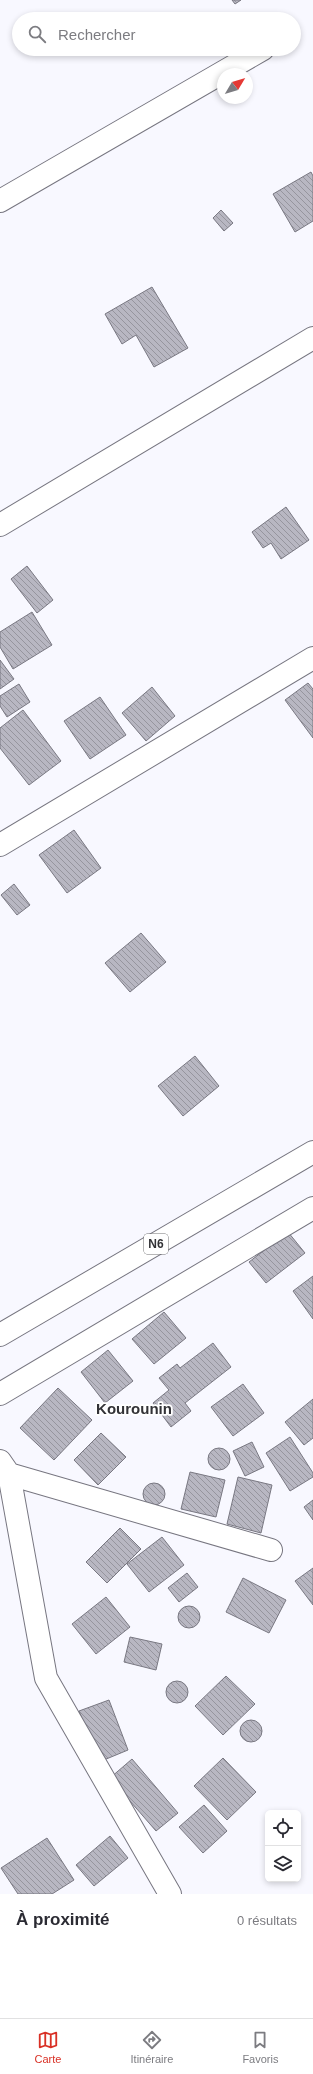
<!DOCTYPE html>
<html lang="fr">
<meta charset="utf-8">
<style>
:root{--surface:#fff;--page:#f7f7f7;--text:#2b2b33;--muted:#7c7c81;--line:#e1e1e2;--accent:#d93025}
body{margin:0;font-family:Helvetica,sans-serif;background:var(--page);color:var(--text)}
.controls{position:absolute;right:12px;bottom:12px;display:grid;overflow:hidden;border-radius:6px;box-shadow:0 2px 6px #0003}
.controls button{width:36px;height:36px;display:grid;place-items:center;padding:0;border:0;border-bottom:1px solid var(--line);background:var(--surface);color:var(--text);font:20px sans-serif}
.compass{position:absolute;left:217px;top:68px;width:36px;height:36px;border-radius:50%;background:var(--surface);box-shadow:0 2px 6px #0003;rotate:52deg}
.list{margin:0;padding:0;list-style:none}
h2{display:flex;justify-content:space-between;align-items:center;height:52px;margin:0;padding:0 16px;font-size:17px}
h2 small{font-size:13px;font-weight:400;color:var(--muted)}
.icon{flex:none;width:22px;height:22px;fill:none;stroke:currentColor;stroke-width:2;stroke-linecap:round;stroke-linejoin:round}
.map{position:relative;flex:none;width:313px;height:1894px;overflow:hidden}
.search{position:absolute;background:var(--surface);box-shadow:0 2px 6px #0003;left:12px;right:12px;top:12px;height:44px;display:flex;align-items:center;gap:10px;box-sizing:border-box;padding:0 14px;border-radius:22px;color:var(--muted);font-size:15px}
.sheet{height:124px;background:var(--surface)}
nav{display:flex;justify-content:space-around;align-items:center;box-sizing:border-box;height:56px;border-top:1px solid var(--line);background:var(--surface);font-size:11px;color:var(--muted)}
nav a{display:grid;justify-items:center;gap:2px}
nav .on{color:var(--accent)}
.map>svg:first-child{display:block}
.building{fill:url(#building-back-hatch);stroke:#797882}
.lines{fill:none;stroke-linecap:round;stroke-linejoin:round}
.minor-casing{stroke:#777680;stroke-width:24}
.trunk-casing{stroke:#777680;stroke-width:24}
.minor{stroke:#fff;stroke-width:22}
.trunk{stroke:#fff;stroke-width:22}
.labels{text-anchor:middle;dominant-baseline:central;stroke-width:3.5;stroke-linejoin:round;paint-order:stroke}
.shield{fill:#fff;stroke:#707072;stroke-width:1}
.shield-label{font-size:12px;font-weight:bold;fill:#323236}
.quarter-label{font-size:15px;font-weight:bold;fill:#323236;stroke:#fff}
</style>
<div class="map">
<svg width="313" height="1894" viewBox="0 0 313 1894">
<defs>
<pattern id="building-back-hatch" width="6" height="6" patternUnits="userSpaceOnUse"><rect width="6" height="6" fill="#b8b7c2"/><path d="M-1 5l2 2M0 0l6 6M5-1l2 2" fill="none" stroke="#96959e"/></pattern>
</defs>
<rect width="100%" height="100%" fill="#f8f8ff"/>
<path class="building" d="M232 0H241L235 4Z
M311 172 313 176V221L295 232 273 194Z
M221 210 233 223 224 231 213 218Z
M152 287 188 348 154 367 136 335 122 344 105 314Z
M286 507 309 540 281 559 271 543 263 548 252 532Z
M27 566 53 600 37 613 11 579Z
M32 612 52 645 13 669 0 647V632Z
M0 660 14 679 0 689Z
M308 683 313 689V738L285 700Z
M19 684 30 702 7 717 0 706V696Z
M152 687 175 716 146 741 122 713Z
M100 697 126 735 90 759 64 721Z
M23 710 61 761 29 785 0 748V728Z
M74 830 101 868 67 893 39 855Z
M14 884 30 905 17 915 1 895Z
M141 933 166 962 130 992 105 963Z
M195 1056 219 1086 183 1116 158 1086Z
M288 1232 305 1253 266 1283 249 1262Z
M313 1276V1319L293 1291Z
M164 1312 186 1338 154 1364 132 1339Z
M213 1343 231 1367 185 1403 191 1411 171 1427 153 1403 169 1390 159 1378 177 1364 180 1368Z
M108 1350 133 1381 105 1403 81 1372Z
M243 1384 264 1413 233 1436 211 1407Z
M58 1388 92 1420 54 1460 20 1428Z
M313 1399V1438L304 1445 285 1422Z
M101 1433 126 1457 98 1485 74 1460Z
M290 1437 313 1473V1477L290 1491 266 1453Z
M252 1442 264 1467 245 1476 233 1451Z
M208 1459a11 11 0 1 1 22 0a11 11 0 1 1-22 0Z
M190 1472 225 1480 216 1517 181 1509Z
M238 1477 272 1485 261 1533 227 1524Z
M143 1494a11 11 0 1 1 22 0a11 11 0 1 1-22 0Z
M313 1500V1520L304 1507Z
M120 1528 141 1549 107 1583 86 1562Z
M162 1537 184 1565 149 1592 127 1564Z
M313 1568V1605L295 1581Z
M187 1573 198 1587 179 1602 168 1588Z
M243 1578 286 1600 269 1633 226 1612Z
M106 1597 130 1627 96 1654 72 1624Z
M178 1617a11 11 0 1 1 22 0a11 11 0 1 1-22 0Z
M130 1637 162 1644 156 1670 124 1662Z
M226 1676 255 1704 223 1735 195 1706Z
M166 1692a11 11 0 1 1 22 0a11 11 0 1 1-22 0Z
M109 1700 128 1750 99 1762 79 1711Z
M240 1731a11 11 0 1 1 22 0a11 11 0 1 1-22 0Z
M223 1758 256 1792 227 1820 194 1786Z
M132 1759 178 1813 156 1831 110 1778Z
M204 1805 227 1831 203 1853 179 1827Z
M110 1836 128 1858 94 1886 76 1865Z
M47 1838 74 1880 52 1894H18L1 1868Z"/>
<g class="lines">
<defs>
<path id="minor" d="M0 201 263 49
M0 525 313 338
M0 845 313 658
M0 1394 313 1208
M0 1461 9 1474 46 1678 170 1894
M9 1474 271 1550"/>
<path id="trunk" d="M0 1335 313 1152"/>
</defs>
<use href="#minor" class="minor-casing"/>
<use href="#trunk" class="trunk-casing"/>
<use href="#minor" class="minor"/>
<use href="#trunk" class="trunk"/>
</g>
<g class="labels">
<rect class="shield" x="144" y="1234" width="24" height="20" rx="3"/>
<g class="shield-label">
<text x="156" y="1244">N6</text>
</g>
<g class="quarter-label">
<text x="134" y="1408">Kourounin</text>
</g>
</g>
</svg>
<div class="controls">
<button><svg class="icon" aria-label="locate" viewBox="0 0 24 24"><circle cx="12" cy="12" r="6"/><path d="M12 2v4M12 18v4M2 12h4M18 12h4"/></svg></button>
<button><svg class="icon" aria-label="layers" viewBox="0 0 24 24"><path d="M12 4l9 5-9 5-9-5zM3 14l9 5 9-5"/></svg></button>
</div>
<svg class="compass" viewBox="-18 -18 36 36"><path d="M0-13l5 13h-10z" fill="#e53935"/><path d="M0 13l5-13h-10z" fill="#7c7c81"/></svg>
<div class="search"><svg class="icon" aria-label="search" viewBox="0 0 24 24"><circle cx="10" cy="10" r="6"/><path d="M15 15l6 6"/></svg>Rechercher</div>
</div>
<section class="sheet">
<h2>À proximité<small>0 résultats</small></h2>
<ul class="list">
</ul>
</section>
<nav>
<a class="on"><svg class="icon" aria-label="map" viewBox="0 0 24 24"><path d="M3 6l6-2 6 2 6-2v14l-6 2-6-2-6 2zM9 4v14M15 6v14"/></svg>Carte</a>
<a><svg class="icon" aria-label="directions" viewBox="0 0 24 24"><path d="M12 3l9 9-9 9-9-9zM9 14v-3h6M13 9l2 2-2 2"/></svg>Itinéraire</a>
<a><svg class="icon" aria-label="saved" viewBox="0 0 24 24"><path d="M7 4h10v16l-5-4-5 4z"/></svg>Favoris</a>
</nav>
